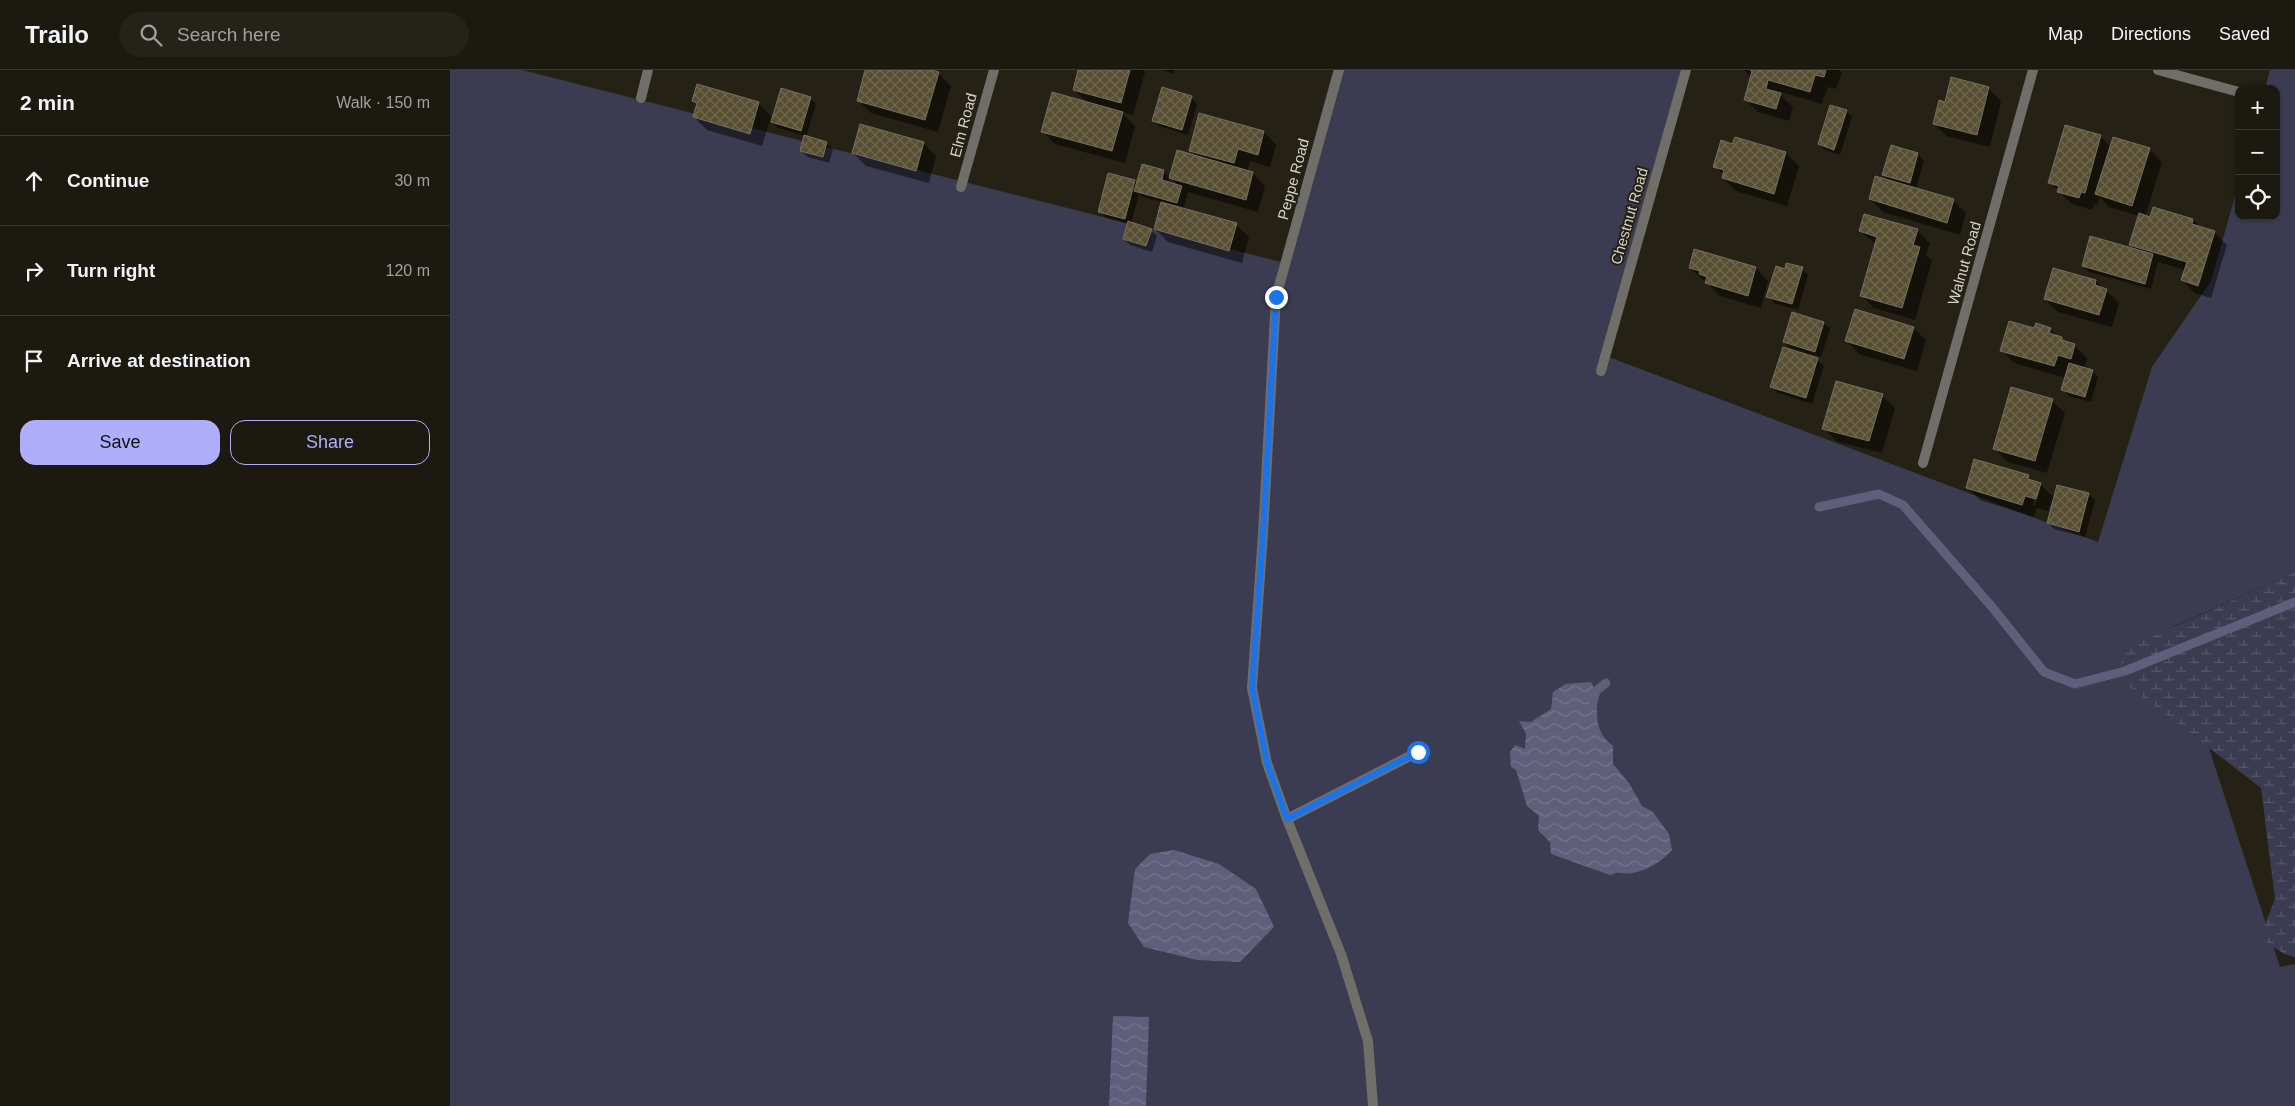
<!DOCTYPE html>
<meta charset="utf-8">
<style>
:root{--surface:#1c1910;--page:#252219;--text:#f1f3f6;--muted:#a0a09f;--line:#3a3830;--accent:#afaefa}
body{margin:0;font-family:Helvetica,sans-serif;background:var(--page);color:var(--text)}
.controls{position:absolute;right:15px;top:15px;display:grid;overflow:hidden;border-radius:10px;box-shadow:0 1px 4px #0004}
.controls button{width:45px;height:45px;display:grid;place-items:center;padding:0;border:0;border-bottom:1px solid var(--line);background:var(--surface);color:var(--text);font:25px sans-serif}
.stop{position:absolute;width:15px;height:15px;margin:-11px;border:4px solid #1a73e8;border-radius:50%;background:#fff}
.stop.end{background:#1a73e8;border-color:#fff;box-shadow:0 1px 5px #0008}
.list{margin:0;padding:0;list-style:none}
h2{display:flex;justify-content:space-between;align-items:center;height:65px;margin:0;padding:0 20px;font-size:21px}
h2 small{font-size:16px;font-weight:400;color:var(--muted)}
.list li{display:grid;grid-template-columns:32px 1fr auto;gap:15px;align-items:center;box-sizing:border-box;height:90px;padding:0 20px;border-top:1px solid var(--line)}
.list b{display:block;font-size:19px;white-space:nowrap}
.list em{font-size:16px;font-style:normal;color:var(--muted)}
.actions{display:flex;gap:10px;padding:15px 20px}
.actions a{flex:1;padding:11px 0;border:1px solid var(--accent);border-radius:15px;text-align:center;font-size:18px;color:var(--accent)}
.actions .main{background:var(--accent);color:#111}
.icon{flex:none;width:28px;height:28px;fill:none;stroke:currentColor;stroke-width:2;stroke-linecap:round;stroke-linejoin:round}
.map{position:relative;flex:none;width:1845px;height:1036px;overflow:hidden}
header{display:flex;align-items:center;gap:30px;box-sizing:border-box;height:70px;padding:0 25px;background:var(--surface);border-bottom:1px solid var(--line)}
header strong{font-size:24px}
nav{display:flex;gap:28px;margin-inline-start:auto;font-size:18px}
.search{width:350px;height:45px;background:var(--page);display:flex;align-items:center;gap:12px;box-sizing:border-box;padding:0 18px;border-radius:28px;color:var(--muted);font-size:19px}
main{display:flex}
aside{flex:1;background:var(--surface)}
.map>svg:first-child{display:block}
.green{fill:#3b3c52}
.wetland{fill:url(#wetland-marsh)}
.water{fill:url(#water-waves)}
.shadow{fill:#0007;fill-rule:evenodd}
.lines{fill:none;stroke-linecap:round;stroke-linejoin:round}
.stream{stroke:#5f5f7c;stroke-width:9}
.building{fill:url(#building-cross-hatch);stroke:#746f61}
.service{stroke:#706e68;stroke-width:10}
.minor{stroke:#706e68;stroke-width:10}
.route{stroke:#1a73e8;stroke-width:6}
.labels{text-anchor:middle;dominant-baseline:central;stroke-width:4;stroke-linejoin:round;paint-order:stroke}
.street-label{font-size:15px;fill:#d4d2ca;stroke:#262115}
</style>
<header>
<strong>Trailo</strong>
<div class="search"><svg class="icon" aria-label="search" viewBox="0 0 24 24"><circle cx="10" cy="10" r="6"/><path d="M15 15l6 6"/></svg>Search here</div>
<nav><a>Map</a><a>Directions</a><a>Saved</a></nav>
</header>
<main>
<aside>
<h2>2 min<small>Walk · 150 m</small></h2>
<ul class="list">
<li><svg class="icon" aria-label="ahead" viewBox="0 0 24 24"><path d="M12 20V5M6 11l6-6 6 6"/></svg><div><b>Continue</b></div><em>30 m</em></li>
<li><svg class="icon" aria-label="right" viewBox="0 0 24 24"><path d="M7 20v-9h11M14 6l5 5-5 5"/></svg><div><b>Turn right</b></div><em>120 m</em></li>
<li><svg class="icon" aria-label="arrive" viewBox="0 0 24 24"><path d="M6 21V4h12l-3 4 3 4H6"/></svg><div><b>Arrive at destination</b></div></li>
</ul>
<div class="actions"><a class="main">Save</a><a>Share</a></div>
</aside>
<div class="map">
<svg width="1845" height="1036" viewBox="0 0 1845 1036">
<defs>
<pattern id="wetland-marsh" width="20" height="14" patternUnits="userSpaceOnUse" patternTransform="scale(1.25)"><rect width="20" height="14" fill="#3b3c52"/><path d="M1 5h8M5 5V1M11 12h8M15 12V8" fill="none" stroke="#56576a"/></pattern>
<pattern id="water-waves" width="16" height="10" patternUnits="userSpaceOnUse" patternTransform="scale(1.25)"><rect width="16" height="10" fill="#5f5f7c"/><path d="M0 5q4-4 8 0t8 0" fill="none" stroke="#75758d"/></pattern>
<pattern id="building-cross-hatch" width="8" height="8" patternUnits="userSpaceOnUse" patternTransform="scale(1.25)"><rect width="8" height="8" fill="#584f32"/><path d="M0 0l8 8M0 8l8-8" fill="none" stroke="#6f674e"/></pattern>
</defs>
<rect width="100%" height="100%" fill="#262115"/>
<path class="green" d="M0 0H72L831 192 883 0H1237L1156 286 1648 472 1702 297 1761 211 1789 112V146H1826V19H1815L1820 0H1845V502L1720 558 1830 897 1845 894V1036H0Z"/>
<path class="wetland" d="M1845 502V887L1834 884 1810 867 1825 829 1811 718 1680 617 1668 582Z"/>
<path class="water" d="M1141 612C1155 636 1136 654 1163 676V694L1179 713 1192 736 1203 742 1219 764 1222 780C1212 791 1199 800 1183 803 1174 805 1169 800 1160 805L1101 784 1100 772 1088 760 1089 746 1077 736 1066 700 1061 697 1060 682 1065 675 1075 679 1076 664 1069 651 1081 652 1101 639 1103 622 1116 614Z
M724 780 769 794 806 819 824 857 790 892 747 890 694 877 678 853 685 799 700 784Z
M663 946 699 947 696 1036H659Z"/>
<path class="shadow" d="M416 0H477L488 3 501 16 488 62 421 43 408 30Z
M630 0H693L695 2 683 45 671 42 685 56 675 93 605 74 592 61 638 33 624 20Z
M712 0H725L724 4Z
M1294 0H1389L1392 3 1386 19 1378 17 1372 34 1331 22 1330 25 1343 37 1339 51 1308 42 1295 29 1302 7Z
M1538 18 1551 31 1540 77 1497 66 1484 54 1496 33Z
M741 27 747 34 738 65 709 56 703 50Z
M360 28 366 34 356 67 376 73 383 79 379 93 358 87 351 81 355 66 328 58 322 52Z
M243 31 308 33 321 46 312 76 257 60 244 47 248 35Z
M1396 41 1402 47 1390 85 1375 80 1369 74Z
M814 62 826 75 820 97 800 91 797 102 803 103 815 116 808 142 738 122 733 140 786 155 799 167 792 193 718 172 705 159 712 132 692 127 689 124 681 153 701 160 707 166 702 182 680 175 674 169 679 154 656 148 649 141 685 111 688 114 714 101 720 108 747 87 740 81ZM720 107 728 116 718 113Z
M1651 67 1661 77 1699 79 1712 92 1695 147 1701 148 1704 139 1743 150 1751 158 1764 162 1777 175 1761 228 1745 223 1732 210 1736 200 1708 192 1701 219 1639 202 1633 196 1686 180 1681 175 1689 146 1659 137 1650 127 1647 135 1644 134 1642 140 1622 134 1600 113Z
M1286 68 1336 83 1349 96 1337 136 1286 121 1273 108 1274 105 1265 96 1283 76Z
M473 73 486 86 479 113 416 96 403 83Z
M1441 77 1468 84 1474 91 1466 119 1503 130 1516 143 1510 165 1433 142 1420 129 1441 112 1433 105Z
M1467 160 1480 173 1476 185 1482 191 1465 250 1424 238 1411 225 1426 174 1410 161Z
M1240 198H1306L1318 211 1311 238 1270 226 1257 212 1253 210Z
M1352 199 1358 205 1348 240 1324 233 1318 226 1335 200Z
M1646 211 1669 233 1662 257 1608 242 1595 229Z
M1374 253 1380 259 1371 287 1340 278 1334 272Z
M1463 258 1476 270 1467 301 1409 284 1397 271Z
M1600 259 1617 273 1624 275 1637 288 1634 299 1642 301 1648 307 1641 332 1619 326 1613 320 1616 308 1564 293 1551 280 1585 260Z
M1367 290 1374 296 1362 334 1328 323 1322 317Z
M1432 326 1445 338 1432 383 1386 371 1374 358Z
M1602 331 1615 343 1597 403 1558 392 1545 379Z
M1578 406 1584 412 1590 414 1604 428 1607 416 1639 424 1645 430 1635 467 1604 459 1598 453 1604 430H1602L1598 441 1587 438 1584 447 1530 430 1517 417ZM1588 417 1590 419 1585 435 1583 434Z"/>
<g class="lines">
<path class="stream" d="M1369 437 1429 424 1453 435 1542 537 1594 602 1625 614 1675 601 1845 532
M1143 632 1146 621 1156 613"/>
</g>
<path class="building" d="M415 0H481L489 2 475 50 407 31Z
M628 0H680L671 33 623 20Z
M1300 0H1376L1374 7 1365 5 1360 22 1318 10 1316 19 1331 23 1326 39 1294 30 1302 1Z
M1501 7 1539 17 1527 65 1483 54 1489 30 1495 32Z
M247 14 309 32 300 64 243 47 247 33 242 31Z
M712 17 742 26 732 60 702 51Z
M331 18 361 27 351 61 321 52Z
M602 22 673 42 662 81 591 62Z
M1380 35 1397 40 1384 80 1368 74Z
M749 43 814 61 808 85 788 79 784 93 739 81Z
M410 54 474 72 466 101 402 83Z
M1615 55 1651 65 1635 123 1631 122 1629 128 1607 122 1609 116 1598 113Z
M354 65 377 72 373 87 350 81Z
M1285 67 1336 82 1324 124 1272 108 1274 100 1263 97 1271 70 1282 74Z
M1663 67 1700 78 1682 136 1645 124Z
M1441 75 1468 83 1460 113 1432 105Z
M727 80 803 102 796 130 719 108Z
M692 94 714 100 712 110 732 116 727 133 684 121Z
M658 103 685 110 675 149 648 142Z
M1425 106 1504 129 1497 153 1419 129Z
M711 132 787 153 779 181 704 159Z
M1703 137 1743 149 1742 154 1765 161 1748 216 1731 210 1737 192 1679 175 1689 143 1700 147Z
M1414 144 1468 159 1463 175 1470 177 1452 238 1410 226 1427 167 1409 161Z
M678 151 702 159 696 176 673 169Z
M1640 166 1703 184 1695 214 1632 196Z
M1244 179 1306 197 1298 226 1255 213 1257 207 1249 204 1250 201 1239 198Z
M1336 193 1353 197 1342 234 1316 227 1326 196 1335 199Z
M1603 198 1646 210 1645 215 1657 219 1649 245 1594 229Z
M1405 239 1464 257 1454 289 1395 271Z
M1342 242 1374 252 1365 282 1333 272Z
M1559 251 1584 258 1586 253 1601 258 1599 263 1612 267V270L1625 274 1621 289 1608 285 1604 296 1550 281Z
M1333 277 1368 288 1356 328 1320 317Z
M1619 293 1643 300 1635 327 1611 320Z
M1386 311 1433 324 1419 371 1372 359Z
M1561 317 1603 329 1585 391 1543 379Z
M1524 389 1579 405 1578 409 1591 413 1586 429 1575 426 1572 435 1516 418Z
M1607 415 1639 423 1629 462 1597 453Z"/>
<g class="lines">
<path class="service" d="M826 227 813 464 802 618 817 693 837 749 891 884 918 971 923 1036
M837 749 968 682"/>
<path class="minor" d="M1708 0 1789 22
M191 28 198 0
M511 117 544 0
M826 227 889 0
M1151 301 1236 0
M1473 393 1583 0"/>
</g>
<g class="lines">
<path class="route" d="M826 227 813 464 802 618 817 693 837 749 968 682"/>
</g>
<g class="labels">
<g class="street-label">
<text transform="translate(513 55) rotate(-75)">Elm Road</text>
<text transform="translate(843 109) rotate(-75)">Peppe Road</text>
<text transform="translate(1179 146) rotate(-74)">Chestnut Road</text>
<text transform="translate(1514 193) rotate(-74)">Walnut Road</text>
</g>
</g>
</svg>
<div class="controls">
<button>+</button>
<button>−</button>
<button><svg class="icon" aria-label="locate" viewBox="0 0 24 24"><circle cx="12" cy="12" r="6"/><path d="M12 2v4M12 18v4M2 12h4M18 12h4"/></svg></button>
</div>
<div class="stop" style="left:968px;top:682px"></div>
<div class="stop end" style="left:826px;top:227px"></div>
</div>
</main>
